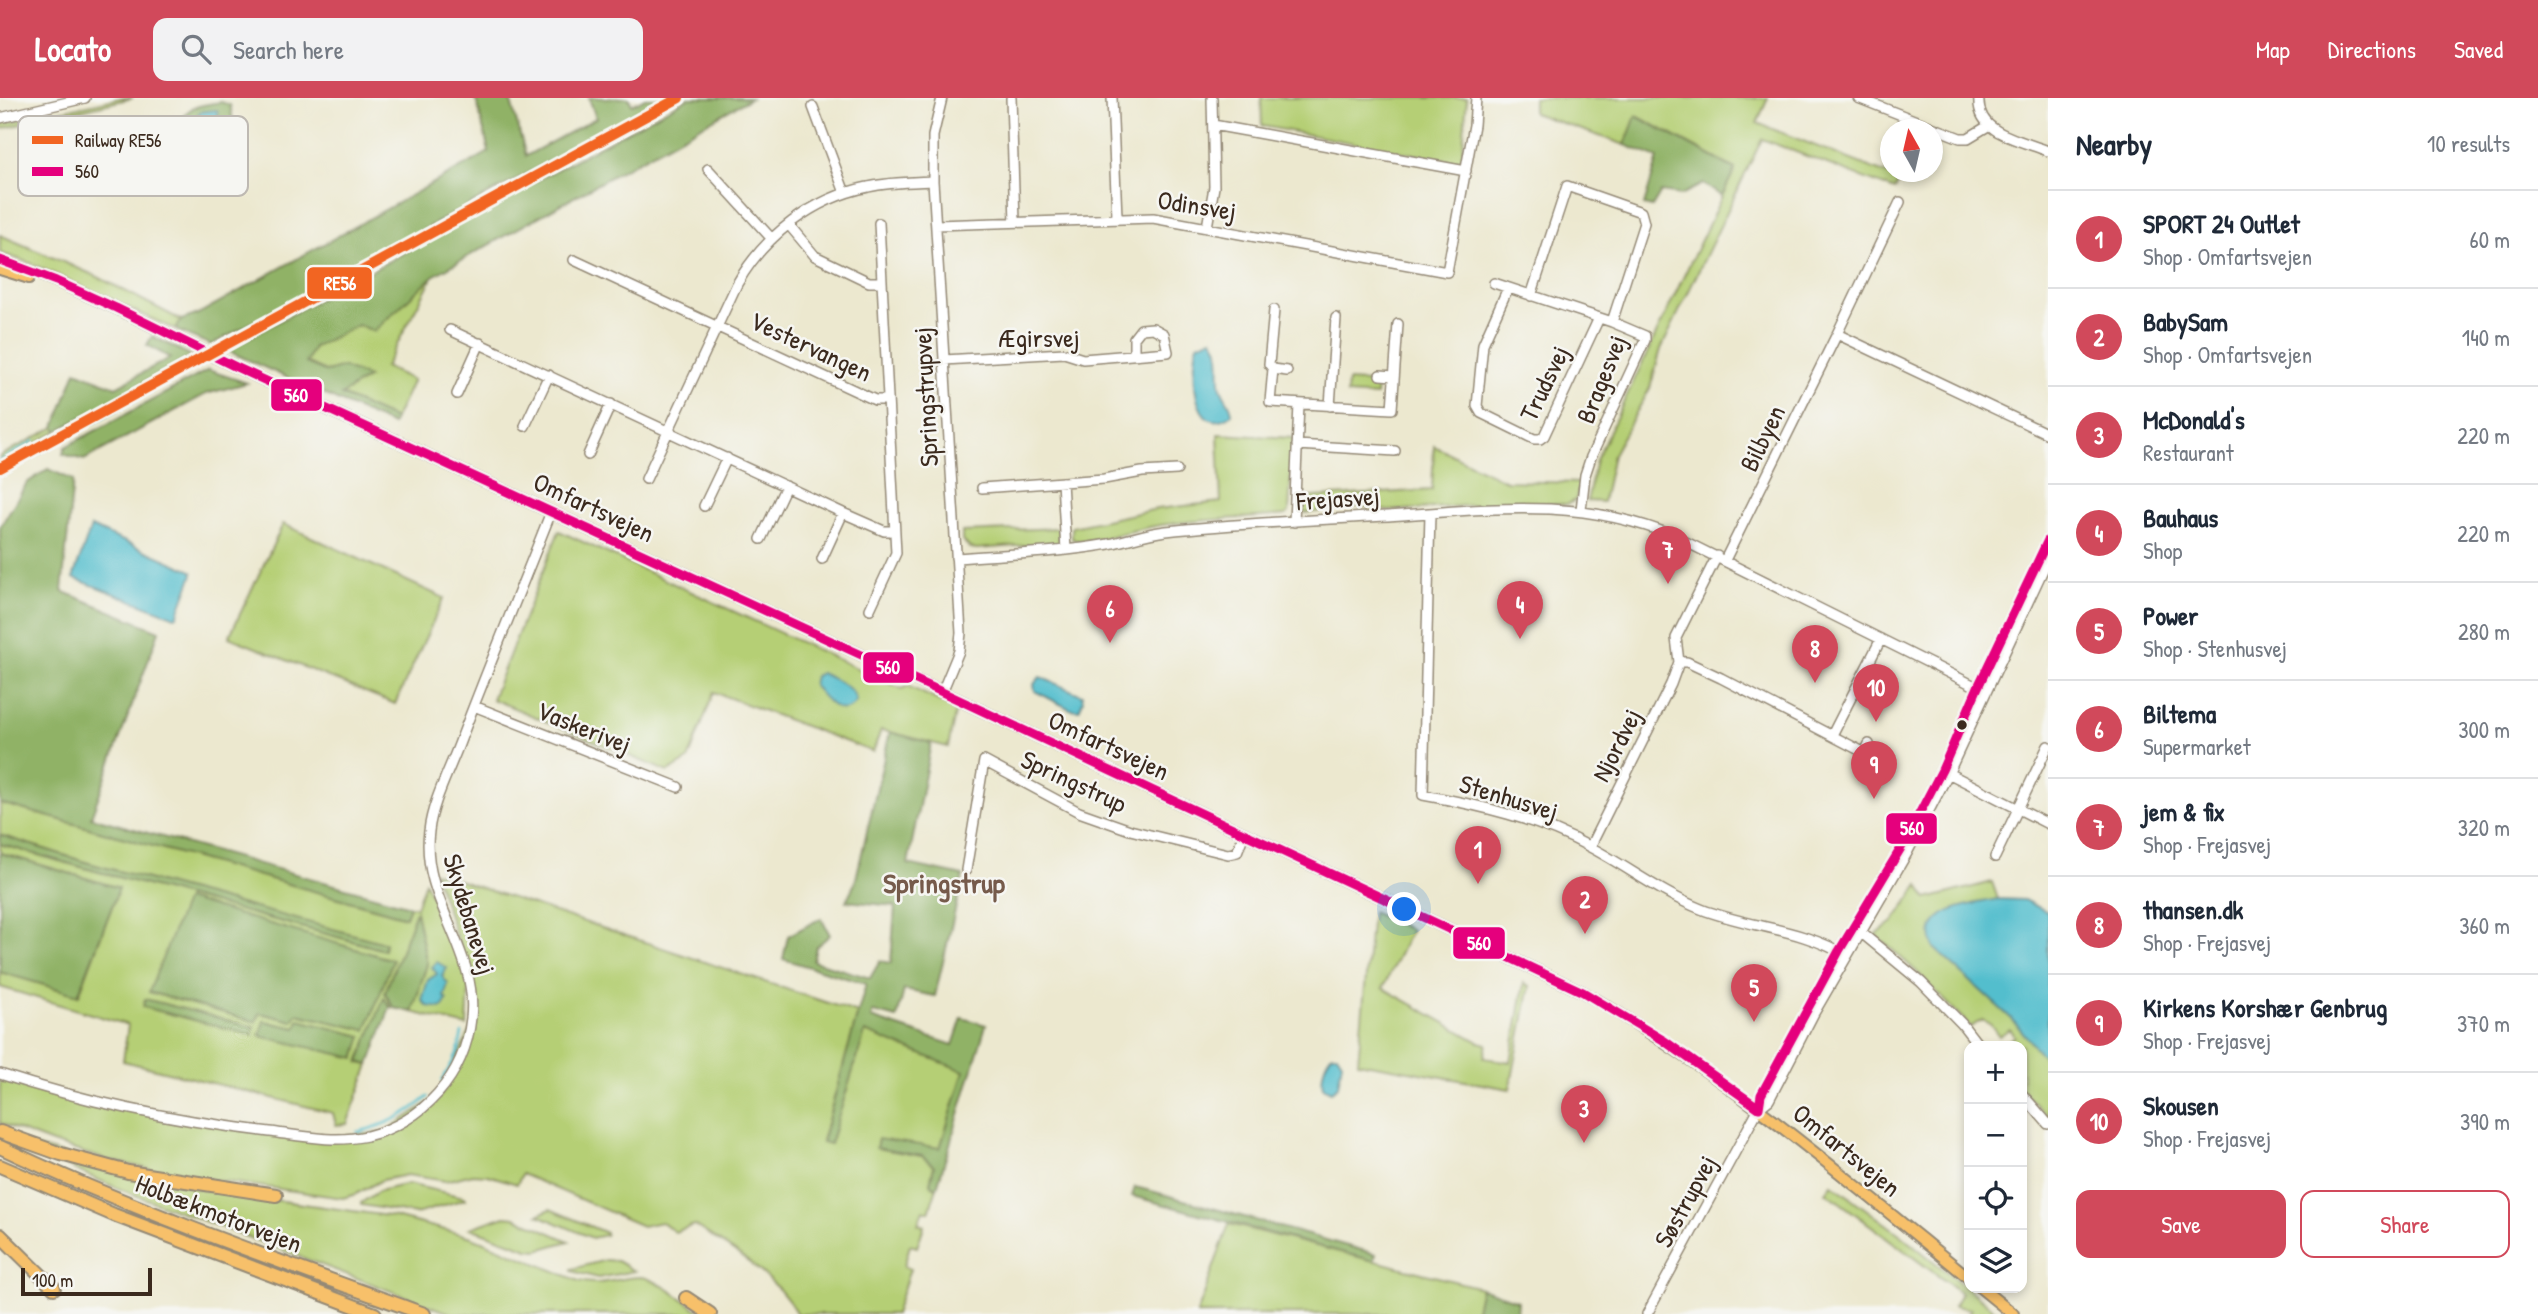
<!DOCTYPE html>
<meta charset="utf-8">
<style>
:root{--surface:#fff;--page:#f2f2f3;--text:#1f2937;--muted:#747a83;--line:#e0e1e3;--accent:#d1495b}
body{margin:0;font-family:"Patrick Hand",sans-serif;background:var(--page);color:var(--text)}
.controls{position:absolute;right:21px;bottom:21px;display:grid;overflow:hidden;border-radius:14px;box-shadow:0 4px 10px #0003}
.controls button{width:63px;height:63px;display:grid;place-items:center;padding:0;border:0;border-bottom:2px solid var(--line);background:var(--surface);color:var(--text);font:35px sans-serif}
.compass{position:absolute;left:1880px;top:21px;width:63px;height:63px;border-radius:50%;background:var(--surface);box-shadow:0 4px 10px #0003;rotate:352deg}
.scale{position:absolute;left:21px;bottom:18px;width:131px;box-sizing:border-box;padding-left:7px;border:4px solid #3b2a1e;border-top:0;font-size:19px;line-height:24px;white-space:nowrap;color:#3b2a1e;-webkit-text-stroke:5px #f6f6f2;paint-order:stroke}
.you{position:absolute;left:1405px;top:812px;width:24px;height:24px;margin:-18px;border:5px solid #fff;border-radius:50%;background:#1a73e8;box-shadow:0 0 0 10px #1a73e833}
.badge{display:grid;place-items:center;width:46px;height:46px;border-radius:50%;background:var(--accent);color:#fff;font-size:23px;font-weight:700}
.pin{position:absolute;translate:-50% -58px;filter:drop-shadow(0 2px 4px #0008)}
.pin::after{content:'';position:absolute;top:37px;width:24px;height:21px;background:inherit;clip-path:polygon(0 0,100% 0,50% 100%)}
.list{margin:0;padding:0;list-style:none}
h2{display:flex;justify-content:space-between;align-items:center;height:91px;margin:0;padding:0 28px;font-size:30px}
h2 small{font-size:23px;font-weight:400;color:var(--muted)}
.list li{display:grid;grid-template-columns:46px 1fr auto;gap:21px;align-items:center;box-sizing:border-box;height:98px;padding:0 28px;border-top:2px solid var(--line)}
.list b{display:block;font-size:26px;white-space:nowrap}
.list p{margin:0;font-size:23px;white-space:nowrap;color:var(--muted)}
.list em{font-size:23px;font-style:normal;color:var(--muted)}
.actions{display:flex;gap:14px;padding:21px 28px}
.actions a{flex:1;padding:16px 0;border:2px solid var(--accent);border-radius:14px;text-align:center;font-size:24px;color:var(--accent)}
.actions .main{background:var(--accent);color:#fff}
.icon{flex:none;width:38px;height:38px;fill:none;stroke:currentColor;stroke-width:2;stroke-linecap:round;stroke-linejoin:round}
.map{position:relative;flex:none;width:2048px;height:1216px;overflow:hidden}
header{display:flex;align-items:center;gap:42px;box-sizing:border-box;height:98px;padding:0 35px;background:var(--accent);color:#fff}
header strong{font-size:33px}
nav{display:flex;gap:38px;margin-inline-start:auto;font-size:24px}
.search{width:490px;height:63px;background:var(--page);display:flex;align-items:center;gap:18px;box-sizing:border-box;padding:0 24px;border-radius:14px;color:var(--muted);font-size:26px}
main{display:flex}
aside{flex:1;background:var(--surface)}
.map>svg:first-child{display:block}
.green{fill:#b5cf74;stroke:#787c49;stroke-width:2}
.forest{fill:#90b266;stroke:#666e42;stroke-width:2}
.water{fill:#53becd;stroke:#477476;stroke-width:2}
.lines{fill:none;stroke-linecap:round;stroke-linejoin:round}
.stream{stroke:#53becd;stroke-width:2.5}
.minor-casing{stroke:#948976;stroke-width:12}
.major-casing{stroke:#948976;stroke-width:14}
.highway-casing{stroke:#948976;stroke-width:16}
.minor{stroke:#fff;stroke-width:9}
.major{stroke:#f7c06b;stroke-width:10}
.highway{stroke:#f7c06b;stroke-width:12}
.bus-1-casing{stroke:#f6f6f2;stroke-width:14}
.bus-1{stroke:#e5007d;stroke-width:9}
.rail-1-casing{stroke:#f6f6f2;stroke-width:16}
.rail-1{stroke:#f26522;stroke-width:10}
.bus-dot{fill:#3b2a1e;stroke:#f6f6f2;stroke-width:2.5}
.labels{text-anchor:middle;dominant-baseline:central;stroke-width:5;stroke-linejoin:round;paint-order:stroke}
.street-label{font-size:26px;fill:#3b2a1e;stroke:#f6f6f2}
.neighbourhood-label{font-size:28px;font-weight:bold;fill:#765b4b;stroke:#f6f6f2}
.key{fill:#f6f6f2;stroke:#beb9b2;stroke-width:2}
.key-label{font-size:19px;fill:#3b2a1e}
.line-badge{stroke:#f6f6f2;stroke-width:2.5}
.badge-label{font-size:19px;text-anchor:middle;font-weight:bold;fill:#fff}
</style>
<header>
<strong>Locato</strong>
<div class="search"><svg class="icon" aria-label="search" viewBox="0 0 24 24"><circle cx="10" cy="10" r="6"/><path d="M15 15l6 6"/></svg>Search here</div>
<nav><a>Map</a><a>Directions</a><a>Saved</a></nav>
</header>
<main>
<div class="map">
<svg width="2048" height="1216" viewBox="0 0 2048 1216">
<rect width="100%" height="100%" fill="#f6f6f2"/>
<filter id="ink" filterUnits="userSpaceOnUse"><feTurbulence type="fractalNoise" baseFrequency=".0143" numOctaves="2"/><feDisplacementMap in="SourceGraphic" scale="14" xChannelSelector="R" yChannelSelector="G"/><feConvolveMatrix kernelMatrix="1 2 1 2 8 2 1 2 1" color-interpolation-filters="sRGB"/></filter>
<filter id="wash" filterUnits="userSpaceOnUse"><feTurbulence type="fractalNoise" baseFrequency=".00686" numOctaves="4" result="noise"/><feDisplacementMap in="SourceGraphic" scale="28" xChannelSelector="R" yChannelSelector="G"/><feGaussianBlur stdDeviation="1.57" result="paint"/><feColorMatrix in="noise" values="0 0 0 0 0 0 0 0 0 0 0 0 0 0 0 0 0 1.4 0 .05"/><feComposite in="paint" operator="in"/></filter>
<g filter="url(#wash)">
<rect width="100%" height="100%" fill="#ece8cf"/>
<path class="green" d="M120 0H133L0 31V26Z
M1261 0H1467L1462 60 1456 64 1262 28Z
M1533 0H1768L1757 25 1900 81 1895 92 1762 41 1661 251 1650 290 1613 356 1603 404 1587 403 1596 362 1735 71 1637 18 1625 47 1533 15Z
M0 137 96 178 181 222 176 232 30 165 0 155Z
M433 178 385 269 413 282 395 321 341 297 368 280 343 269 327 274 306 264 314 249 358 227 374 232Z
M1348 283 1377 285 1376 298 1347 296Z
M55 329 57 333 0 365V358Z
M1218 336 1293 340 1289 414 1286 417C1236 421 1184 421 1136 432 1121 435 1086 447 1072 441V429L1157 411 1221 404Z
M1434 348 1506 383 1580 385 1576 402 1568 406 1506 405 1388 413 1361 408 1306 415 1299 411V400L1432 392Z
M283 426 444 500 395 606 229 539Z
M1059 430V443L1056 445 977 451 970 450 962 442V434Z
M559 433 902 591 908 588 956 611 948 649 881 632 873 654 714 594 688 662 668 674 492 601Z
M0 705 406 819 410 808 416 809 425 784 456 851 469 889 467 928 412 914 427 866 416 814 385 895 394 910 390 909 384 901 359 965 369 967 347 1026 336 1027 333 1015 123 963 128 927 0 889V874L79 897 119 790 0 755V746C127 783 256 816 384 851L385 846 92 766 0 737Z
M434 774 858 915 822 1043 830 1045 865 934 965 973 940 1050 878 1042 877 1050 922 1058 934 1068 930 1086 937 1089 929 1114 923 1112 918 1126 924 1128 917 1149 910 1147 904 1168 910 1171 895 1216H797C775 1177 731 1151 694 1127L675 1134 661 1124 642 1128 522 1076 517 1086 488 1077 473 1076 445 1083 407 1077 382 1082 356 1096 343 1100 172 1076 108 1062 55 1046 0 1025V980L43 993 300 1041 383 1035 441 997 474 924 475 905 473 887Z
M1992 784 1998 801 1970 807 1934 850 2013 922 2048 965V1019L2022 992V948H2002L2015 938 2010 931 1999 938 1991 927 1982 922 1971 929 1918 875 1876 837 1893 824 1919 787 1927 801Z
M1372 814 1411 832 1383 890 1479 944 1487 946 1484 960 1511 964 1524 885 1530 888 1510 991 1358 964Z
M5 1041 204 1092 395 1119 472 1139 579 1183C606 1189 617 1179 641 1179 656 1180 690 1206 703 1216H452L117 1090Z
M408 1086 464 1099 465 1101 416 1116 361 1107V1105L379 1093Z
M1832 1086 1901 1137 1999 1216H1968L1971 1211 1954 1208 1961 1195 1826 1094Z
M550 1111 606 1135V1137L592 1140 538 1117Z
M505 1118 515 1119 569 1143 538 1152 528 1151 470 1130Z
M1229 1126 1481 1190 1475 1216H1197Z
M606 1162 617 1163 634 1173 598 1180 572 1173V1171Z"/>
<path class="forest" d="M473 0H499L511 4 526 58 596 20 589 0H629L632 7 645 0H667L211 247 176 232 181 222 196 217 489 54 477 5Z
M688 0H751L433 178 374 233 358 227 314 249 306 265 327 274 343 269 368 279 341 297 395 321 392 327 226 252Z
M221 4 230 7 233 22C219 37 208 45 187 44L179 29C186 6 199 8 221 4Z
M1636 18 1735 71 1722 98 1703 86 1681 97 1661 94 1652 109 1644 107 1658 60 1625 47Z
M152 238 192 258 57 333 55 329 76 273 116 289 170 260 147 247Z
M208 272 247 285 206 296 84 362 63 356 65 349Z
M48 371 73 382 62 493 159 533 91 719 410 808 406 819 0 705V429L27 385Z
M890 634 931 645 908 766 963 778 935 898 904 892 897 920 873 914 871 920 953 947 962 920 986 927 937 1089 930 1086 934 1068 922 1058 876 1050 878 1041 940 1050 964 973 865 934 830 1046 822 1044 866 886 783 861 788 838 821 820 830 837 816 849 813 863 870 880 880 863 891 865 895 808 846 803 855 785Z
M0 737 92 766 385 845 384 852C256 816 127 783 0 746Z
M0 755 119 790 78 897 0 874Z
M186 801 393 862 366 932 297 916 293 923 260 915 256 924 149 894Z
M416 813 427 866 412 914 394 910 385 895Z
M384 900 390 909 369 967 359 964Z
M145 901 254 929 252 937 143 909Z
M299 922 362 938 355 960 260 938 264 923 296 930Z
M1135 1089 1155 1094 1376 1156 1374 1163 1132 1098Z
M1481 1190 1518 1203 1517 1216H1475Z"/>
<path class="water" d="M217 12C220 25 213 31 203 39L196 34 193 25 200 14Z
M1212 240C1224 254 1217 273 1221 290 1224 300 1232 306 1232 316 1191 345 1191 267 1198 246Z
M91 429 192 473 193 476 177 518 175 519 73 480Z
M821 575C834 582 855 588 856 604 840 624 825 600 813 587L815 578Z
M1040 579 1082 597 1083 603 1079 612 1070 611 1035 593 1034 586Z
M1998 801 2024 802 2048 814V965L2013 922 1934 850C1919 811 1970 807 1998 801Z
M437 864 447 870 442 878 448 886 444 899 447 902 442 910 427 908 422 902 428 882 437 876 432 869Z
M1332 956H1337L1342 964 1338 988 1331 993 1323 989C1321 978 1324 965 1332 956Z"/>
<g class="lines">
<path class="stream" d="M0 363 34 343
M0 376 153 292
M442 983 458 954 462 935
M357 1034C385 1028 407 1017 428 999"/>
</g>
</g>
<g filter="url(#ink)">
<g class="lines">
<defs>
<path id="minor" d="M1011 0 1015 124
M1112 0 1117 119
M1858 0 1960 40H1968L1988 28
M1979 0C1976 36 2021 42 2048 53
M813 9 845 95
M0 20 85 0
M1213 27 1466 73
M708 71 772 141
M789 127 815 158 869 184H881
M936 127 1153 120 1447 174 1474 27 1476 0
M1207 129 1214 89 1212 0
M574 162 875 302H888
M1494 185 1612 224 1645 238V242L1591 359 1585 377 1581 412
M1508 190 1483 246 1477 308 1481 315 1534 341H1540L1544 338 1599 220
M1531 198 1567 88 1641 114 1644 125 1612 224
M1274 212 1269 266 1273 271 1270 304 1392 311 1398 226
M450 232 843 415 884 433H894
M1837 236 1900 104
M944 262 1064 255 1083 261 1168 254 1164 236 1153 230 1141 231 1134 240V256
M1273 271 1287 273
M1380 277 1394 278
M457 296 480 245
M1330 308 1336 220
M525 328 549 277
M1297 347 1395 353
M588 357 611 306
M646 381 737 186C764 138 813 100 868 89 889 84 911 84 933 83
M1062 384 1066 452
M982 390 1104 381 1142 374 1177 372
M704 408 727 360
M1430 415 1423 697C1480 707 1538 721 1590 749 1628 769 1661 795 1701 811 1750 830 1801 830 1847 858
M1294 424 1299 306
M761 441 786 388
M1717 458 1676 540 1679 564H1687L1721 580 1865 655
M956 460C1007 456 1059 455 1109 446 1128 442 1147 435 1166 433 1240 425 1314 422 1388 418 1490 411 1579 398 1676 439L1985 593
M822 461 843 415
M1725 462 1837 236 2048 336
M870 511 896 455 879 125
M942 594 959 553 961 535 933 83V38L942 0
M474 608 678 689
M1832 637 1881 541
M1861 663 1869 646
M1944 673 2048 726
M1590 749 1671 586 1679 564
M1995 759 2048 648
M966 772 984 663 1079 714 1130 732 1228 756 1237 754 1244 736
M1858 832 1921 884 1962 926 1979 948
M0 976C88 1005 178 1023 270 1034 301 1038 335 1045 367 1038 423 1024 465 978 471 920 479 853 420 801 429 733 432 704 451 669 461 641 490 565 521 490 551 414
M2022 996 2048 1026
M1759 1010 1761 997 1839 853 1904 745 1942 672 1978 589 2048 442
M1647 1216 1759 1010 1769 1002 1814 915 1907 755 1948 676 2048 461"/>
<path id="major" d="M0 162 56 183 116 210 236 269 942 594 1583 894C1723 974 1845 1079 1969 1180
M0 171 29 180
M1981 1190 2013 1216"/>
<path id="highway" d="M0 1034 61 1056 128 1074 276 1097
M0 1049C138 1114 281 1164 424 1216
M0 1068 114 1117 375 1216
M0 1137 54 1190
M686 1200 710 1216"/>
</defs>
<use href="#minor" class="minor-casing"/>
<use href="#major" class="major-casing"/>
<use href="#highway" class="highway-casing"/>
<use href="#minor" class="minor"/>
<use href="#major" class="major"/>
<use href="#highway" class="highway"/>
<defs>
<path id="bus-1" d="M0 162 56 183 116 210 236 269 942 594 1583 894 1663 942 1759 1010
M1759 1010 1761 997 1839 853 1904 745 1942 672 1978 589 2048 442"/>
</defs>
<use href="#bus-1" class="bus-1-casing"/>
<use href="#bus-1" class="bus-1"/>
<defs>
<path id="rail-1" d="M0 370 679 0"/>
</defs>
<use href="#rail-1" class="rail-1-casing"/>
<use href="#rail-1" class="rail-1"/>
</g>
</g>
<circle class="bus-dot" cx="1962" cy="627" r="6"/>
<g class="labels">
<g class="street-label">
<text transform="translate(1197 107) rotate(9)">Odinsvej</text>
<text x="1039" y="239">Ægirsvej</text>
<text transform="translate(811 248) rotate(25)">Vestervangen</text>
<text transform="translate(1601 281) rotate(-68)">Bragesvej</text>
<text transform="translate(1544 285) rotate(-64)">Trudsvej</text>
<text transform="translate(925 299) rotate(-93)">Springstrupvej</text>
<text transform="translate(1762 340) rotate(-64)">Bilbyen</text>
<text transform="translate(1338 400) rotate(-4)">Frejasvej</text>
<text transform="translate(594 409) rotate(25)">Omfartsvejen</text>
<text transform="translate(584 629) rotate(22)">Vaskerivej</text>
<text transform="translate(1109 647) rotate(25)">Omfartsvejen</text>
<text transform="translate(1616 647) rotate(-63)">Njordvej</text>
<text transform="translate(1074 683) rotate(25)">Springstrup</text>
<text transform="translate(1509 699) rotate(17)">Stenhusvej</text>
<text transform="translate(470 816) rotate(73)">Skydebanevej</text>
<text transform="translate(1847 1052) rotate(39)">Omfartsvejen</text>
<text transform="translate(1685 1103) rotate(-61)">Søstrupvej</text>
<text transform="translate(219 1115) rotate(21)">Holbækmotorvejen</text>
</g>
<g class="neighbourhood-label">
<text x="944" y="785">Springstrup</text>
</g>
</g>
<rect x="18" y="18" width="230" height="80" rx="10" class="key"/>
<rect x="32" y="38" width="31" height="8" fill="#f26522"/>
<rect x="32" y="69" width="31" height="9" fill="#e5007d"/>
<g class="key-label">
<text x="75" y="49">Railway RE56</text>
<text x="75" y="80">560</text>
</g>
<g class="line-badge">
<rect x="306" y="168" width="67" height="34" rx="7" fill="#f26522"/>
<rect x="270" y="280" width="53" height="34" rx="7" fill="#e5007d"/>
<rect x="862" y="553" width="53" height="33" rx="7" fill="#e5007d"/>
<rect x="1885" y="714" width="53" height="33" rx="7" fill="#e5007d"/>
<rect x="1452" y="828" width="54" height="34" rx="7" fill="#e5007d"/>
</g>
<g class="badge-label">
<text x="340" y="192">RE56</text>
<text x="296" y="304">560</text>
<text x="888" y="576">560</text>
<text x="1912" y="737">560</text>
<text x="1479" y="852">560</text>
</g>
</svg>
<div class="controls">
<button>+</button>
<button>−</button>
<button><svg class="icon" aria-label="locate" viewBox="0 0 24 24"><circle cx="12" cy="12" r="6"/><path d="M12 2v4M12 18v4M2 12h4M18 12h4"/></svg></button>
<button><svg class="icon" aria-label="layers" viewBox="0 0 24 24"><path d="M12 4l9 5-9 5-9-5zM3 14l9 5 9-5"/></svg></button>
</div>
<svg class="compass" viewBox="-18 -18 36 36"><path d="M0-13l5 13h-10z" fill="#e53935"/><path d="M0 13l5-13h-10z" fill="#747a83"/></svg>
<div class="scale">100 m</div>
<div class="you"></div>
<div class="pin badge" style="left:1478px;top:786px">1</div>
<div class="pin badge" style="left:1585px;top:836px">2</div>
<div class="pin badge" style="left:1584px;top:1045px">3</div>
<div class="pin badge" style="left:1520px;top:541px">4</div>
<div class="pin badge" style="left:1754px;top:924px">5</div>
<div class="pin badge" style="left:1110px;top:545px">6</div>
<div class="pin badge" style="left:1668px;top:486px">7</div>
<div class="pin badge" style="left:1815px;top:585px">8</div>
<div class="pin badge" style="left:1874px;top:701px">9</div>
<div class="pin badge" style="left:1876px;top:624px">10</div>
</div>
<aside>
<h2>Nearby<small>10 results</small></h2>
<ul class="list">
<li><span class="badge">1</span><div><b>SPORT 24 Outlet</b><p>Shop · Omfartsvejen</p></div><em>60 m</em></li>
<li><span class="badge">2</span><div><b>BabySam</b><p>Shop · Omfartsvejen</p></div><em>140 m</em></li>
<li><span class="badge">3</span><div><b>McDonald's</b><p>Restaurant</p></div><em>220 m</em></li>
<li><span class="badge">4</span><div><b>Bauhaus</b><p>Shop</p></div><em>220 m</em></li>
<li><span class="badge">5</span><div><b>Power</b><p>Shop · Stenhusvej</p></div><em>280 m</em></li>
<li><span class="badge">6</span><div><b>Biltema</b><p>Supermarket</p></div><em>300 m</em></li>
<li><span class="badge">7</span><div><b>jem &amp; fix</b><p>Shop · Frejasvej</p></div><em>320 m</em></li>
<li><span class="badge">8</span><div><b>thansen.dk</b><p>Shop · Frejasvej</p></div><em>360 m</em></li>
<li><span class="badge">9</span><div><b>Kirkens Korshær Genbrug</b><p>Shop · Frejasvej</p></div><em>370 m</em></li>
<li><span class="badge">10</span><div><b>Skousen</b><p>Shop · Frejasvej</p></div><em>390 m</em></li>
</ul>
<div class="actions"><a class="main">Save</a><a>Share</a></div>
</aside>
</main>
